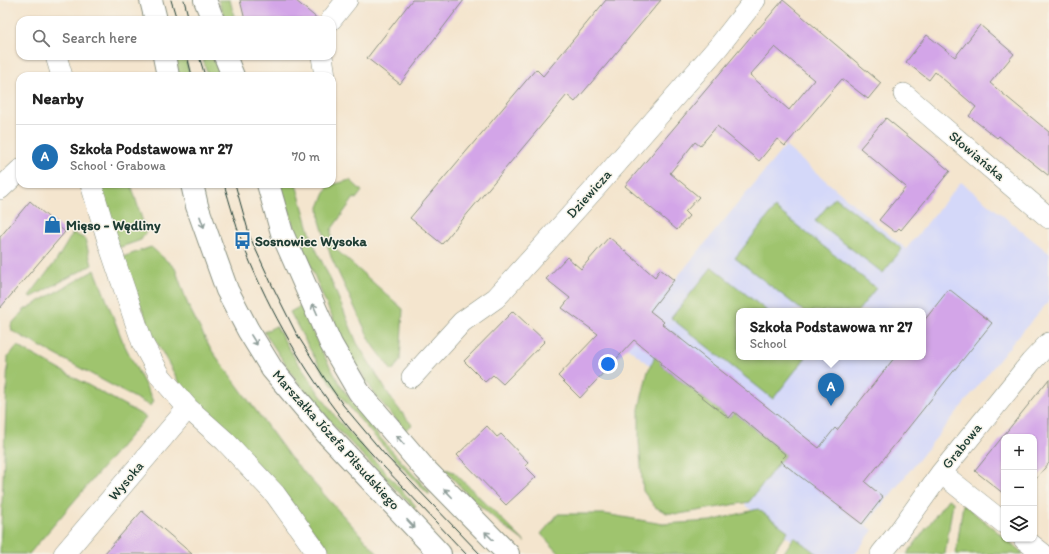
<!DOCTYPE html>
<meta charset="utf-8">
<style>
:root{--surface:#fff;--page:#f2f2f2;--text:#222;--muted:#767676;--line:#e0e0e0;--accent:#1f6fb2}
body{margin:0;font-family:Itim,sans-serif;background:var(--page);color:var(--text)}
.controls{position:absolute;right:12px;bottom:12px;display:grid;overflow:hidden;border-radius:8px;box-shadow:0 1px 3px #0004}
.controls button{width:36px;height:36px;display:grid;place-items:center;padding:0;border:0;border-bottom:1px solid var(--line);background:var(--surface);color:var(--text);font:20px sans-serif}
.you{position:absolute;left:608px;top:364px;width:14px;height:14px;margin:-10px;border:3px solid #fff;border-radius:50%;background:#1a73e8;box-shadow:0 0 0 6px #1a73e833}
.badge{display:grid;place-items:center;width:26px;height:26px;border-radius:50%;background:var(--accent);color:#fff;font-size:13px;font-weight:700}
.pin{position:absolute;translate:-50% -33px;filter:drop-shadow(0 1px 2px #0008)}
.pin::after{content:'';position:absolute;top:21px;width:14px;height:12px;background:inherit;clip-path:polygon(0 0,100% 0,50% 100%)}
.popup{position:absolute;left:736px;top:308px;width:190px;height:52px;box-sizing:border-box;display:grid;place-content:center;border-radius:8px;background:var(--surface);filter:drop-shadow(0 1px 3px #0005);font-size:13px;white-space:nowrap;color:var(--muted)}
.popup b{font-size:15px;color:var(--text)}
.popup::after{content:'';position:absolute;left:50%;top:100%;margin-left:-8px;border:8px solid transparent;border-top-color:var(--surface)}
.list{margin:0;padding:0;list-style:none}
h2{display:flex;justify-content:space-between;align-items:center;height:52px;margin:0;padding:0 16px;font-size:17px}
h2 small{font-size:13px;font-weight:400;color:var(--muted)}
.list li{display:grid;grid-template-columns:26px 1fr auto;gap:12px;align-items:center;box-sizing:border-box;height:64px;padding:0 16px;border-top:1px solid var(--line)}
.list b{display:block;font-size:15px;white-space:nowrap}
.list p{margin:0;font-size:13px;white-space:nowrap;color:var(--muted)}
.list em{font-size:13px;font-style:normal;color:var(--muted)}
.icon{flex:none;width:22px;height:22px;fill:none;stroke:currentColor;stroke-width:2;stroke-linecap:round;stroke-linejoin:round}
.map{position:relative;flex:none;width:1049px;height:554px;overflow:hidden}
.search{position:absolute;background:var(--surface);box-shadow:0 1px 3px #0004;left:16px;top:16px;width:320px;height:44px;display:flex;align-items:center;gap:10px;box-sizing:border-box;padding:0 14px;border-radius:12px;color:var(--muted);font-size:15px}
.panel{position:absolute;background:var(--surface);box-shadow:0 1px 3px #0004;left:16px;top:72px;width:320px;height:116px;border-radius:12px}
.map>svg:first-child{display:block}
.built{fill:#d4d8f9;fill-rule:evenodd}
.green{fill:#9fc46e;stroke:#5f8051}
.building{fill:#d3a5e8;fill-rule:evenodd}
.lines{fill:none;stroke-linecap:round;stroke-linejoin:round}
.minor-casing{stroke:#8a9181;stroke-width:22}
.major-casing{stroke:#8a9181;stroke-width:24}
.minor{stroke:#fff;stroke-width:21}
.major{stroke:#fff;stroke-width:22}
.tram{stroke:#1f3d34;stroke-width:1}
.oneway{stroke:#8f9e9a}
.labels{text-anchor:middle;dominant-baseline:central;stroke-width:3;stroke-linejoin:round;paint-order:stroke}
.street-label{font-size:14px;fill:#1f3d34;stroke:#f7f3e8}
.poi-label{font-size:14px;font-weight:bold;fill:#1f3d34;stroke:#f7f3e8;text-anchor:start}
</style>
<div class="map">
<svg width="1049" height="554" viewBox="0 0 1049 554">
<rect width="100%" height="100%" fill="#f7f3e8"/>
<filter id="ink" filterUnits="userSpaceOnUse"><feTurbulence type="fractalNoise" baseFrequency=".025" numOctaves="2"/><feDisplacementMap in="SourceGraphic" scale="8" xChannelSelector="R" yChannelSelector="G"/><feConvolveMatrix kernelMatrix="1 2 1 2 8 2 1 2 1" color-interpolation-filters="sRGB"/></filter>
<filter id="wash" filterUnits="userSpaceOnUse"><feTurbulence type="fractalNoise" baseFrequency=".012" numOctaves="4" result="noise"/><feDisplacementMap in="SourceGraphic" scale="16" xChannelSelector="R" yChannelSelector="G"/><feGaussianBlur stdDeviation="0.9" result="paint"/><feColorMatrix in="noise" values="0 0 0 0 0 0 0 0 0 0 0 0 0 0 0 0 0 1.4 0 .05"/><feComposite in="paint" operator="in"/></filter>
<g filter="url(#wash)">
<rect width="100%" height="100%" fill="#f4e5ce"/>
<path class="built" d="M785 146 906 249 961 182 1049 253V301L1015 340 866 525 873 530 855 554H810L745 505 773 464 627 347 629 336ZM739 311H923V357H739Z"/>
<path class="green" d="M218 0H230L235 20H226Z
M175 56H185L190 76H179Z
M202 56H213L221 76H208Z
M350 180 362 191 356 199 354 198 331 230 332 246 403 309 400 361 392 371 371 342 331 257 320 221 319 207 328 186Z
M99 184H131L146 232 141 240 118 248Z
M280 184H296L313 243 333 285 357 343 394 403 412 425 405 430 375 395 345 345 324 299 295 228Z
M835 197 902 249 883 273 815 221Z
M775 208 876 288 858 311H803L735 258Z
M73 233 85 239 92 265 32 297 29 296 56 261Z
M151 247 175 268 188 305 210 348 290 457 378 554H332L280 488 184 391 156 341 120 258Z
M712 267 767 311H739V357H806L773 399 671 318Z
M95 270 123 342 153 401 150 406 12 331 11 325 24 310Z
M301 306C311 328 321 351 333 372 357 415 395 455 429 491L430 494 429 495C395 459 360 423 331 383 315 361 303 336 290 312Z
M276 326 296 360 337 419 416 506 414 508 336 428 296 380 264 332Z
M668 329 680 338 660 364 729 418 734 412 786 455 780 461 749 502 679 514 667 513 655 507 643 491 639 441V409L648 371Z
M17 346 146 417 29 554H0L8 357Z
M443 468 454 472 525 542 501 524 469 496Z
M948 499 953 502 945 554H907Z
M963 504 1004 537V539H1006L1024 554H956Z
M758 509 788 531 772 554H560L541 534 558 514H605L663 524 711 521Z
M794 537 817 554H783Z"/>
<g id="blocks">
<path class="building" d="M240 0H295L319 20H245Z
M412 0H464L400 84 367 58Z
M606 0H661L575 102 567 95 442 244 410 218 536 69 543 76Z
M783 0 881 83 868 99 842 79 785 146 777 139 759 161 717 126 700 146 695 142 670 173 699 197 685 212 689 216 677 230 625 186 758 28H759ZM775 47 814 80 789 110 750 75Z
M980 25 1014 54 990 83 1049 132V176L999 136 997 138 969 116 976 107 935 72 929 80 906 62 927 35 955 57Z
M886 118 950 171 901 230 899 228 895 232 879 220 906 187 860 148Z
M30 201 65 232 0 308V237Z
M609 237 655 277 660 269 674 280 650 311 664 322 662 324 819 448 835 428 837 430 895 357H923V322L949 289 992 323 865 482 883 497 862 524 780 461 786 455 734 412 729 418 660 364 661 362 634 340 580 398 558 376 598 334 562 308 570 298 546 279 567 257 581 269Z
M513 311 545 341 503 384 493 375 485 382 464 361Z
M1049 379V463L1034 481V437H1004V494L975 471Z
M487 426 497 437 501 434 529 463 525 466 536 477 506 505 457 455Z
M142 511 192 554H104Z"/>
</g>
</g>
<g filter="url(#ink)">
<use href="#blocks" fill-opacity="0" stroke="#8a9181" stroke-width="1"/>
<g class="lines">
<defs>
<path id="minor" d="M331 20 347 0
M56 56 62 76
M322 56 325 76
M904 94 1049 218
M91 184 109 244 143 344 161 377 188 408 225 441 275 494 318 554
M0 189 20 170
M412 377 462 322 496 298 599 184 719 46 755 0
M941 473 1004 523
M1024 539 1043 554
M64 554 188 408
M881 554 898 533 941 473 1031 362 1049 343"/>
<path id="major" d="M151 0 156 20
M205 0 213 20
M164 56 168 76
M225 56 233 76
M192 184 197 206 227 290 248 330 272 369 326 433 440 554
M268 184 282 233 331 344 359 392 425 469 508 554"/>
</defs>
<use href="#minor" class="minor-casing"/>
<use href="#major" class="major-casing"/>
<use href="#minor" class="minor"/>
<use href="#major" class="major"/>
<path class="tram" d="M171 0 177 20
M184 0 189 20
M187 56 192 76
M199 56 205 76
M224 184C230 203 235 223 242 242 265 302 297 359 336 411 356 438 380 463 404 488 425 510 445 532 466 554
M235 184 250 237 272 285 296 333 325 379 343 405 385 455 480 554"/>
</g>
<defs><path id="oneway-shaft" d="M-6 0H5M1.5-3L5.5 0L1.5 3" fill="none" stroke-width="1.6" stroke-linecap="round" stroke-linejoin="round"/></defs>
<g class="oneway">
<use href="#oneway-shaft" transform="translate(202 222) rotate(70)"/>
<use href="#oneway-shaft" transform="translate(315 309) rotate(-114)"/>
<use href="#oneway-shaft" transform="translate(254 340) rotate(58)"/>
<use href="#oneway-shaft" transform="translate(400 440) rotate(-131)"/>
<use href="#oneway-shaft" transform="translate(448 493) rotate(-134)"/>
<use href="#oneway-shaft" transform="translate(411 524) rotate(47)"/>
<use href="#oneway-shaft" transform="translate(489 536) rotate(-135)"/>
</g>
</g>
<defs>
<symbol id="shop-bare" viewBox="-9 -9 18 18"><path d="M-5-2.5h2.3a2.7 3.5 0 0 1 5.4 0H5L5.5 6h-11ZM-1.5-2.5h3a1.5 2.3 0 0 0-3 0Z" fill="#1f6fb2" stroke="#f7f3e8" stroke-width="2.5" paint-order="stroke"/></symbol>
<symbol id="bus-bare" viewBox="-9 -9 18 18"><path d="M-5-6H5V4H4V6H2V4H-2V6H-4V4H-5ZM-3.5-4V0h7V-4ZM-3.5 1.2v1.5H-2V1.2ZM2 1.2v1.5H3.5V1.2Z" fill="#1f6fb2" stroke="#f7f3e8" stroke-width="2.5" paint-order="stroke"/></symbol>
</defs>
<g fill-rule="evenodd">
<use href="#shop-bare" x="40" y="212" width="25" height="25"/>
<use href="#bus-bare" x="230" y="228" width="25" height="25"/>
</g>
<g class="labels">
<g class="street-label">
<text transform="translate(977 156) rotate(40)">Słowiańska</text>
<text transform="translate(589 194) rotate(-48)">Dziewicza</text>
<text transform="translate(336 440) rotate(48)">Marszałka Józefa Piłsudskiego</text>
<text transform="translate(962 446) rotate(-51)">Grabowa</text>
<text transform="translate(126 481) rotate(-50)">Wysoka</text>
</g>
<g class="poi-label">
<text x="66" y="225">Mięso - Wędliny</text>
<text x="255" y="241">Sosnowiec Wysoka</text>
</g>
</g>
</svg>
<div class="controls">
<button>+</button>
<button>−</button>
<button><svg class="icon" aria-label="layers" viewBox="0 0 24 24"><path d="M12 4l9 5-9 5-9-5zM3 14l9 5 9-5"/></svg></button>
</div>
<div class="you"></div>
<div class="pin badge" style="left:831px;top:406px">A</div>
<div class="popup"><b>Szkoła Podstawowa nr 27</b>School</div>
<div class="search"><svg class="icon" aria-label="search" viewBox="0 0 24 24"><circle cx="10" cy="10" r="6"/><path d="M15 15l6 6"/></svg>Search here</div>
<section class="panel">
<h2>Nearby<small></small></h2>
<ul class="list">
<li><span class="badge">A</span><div><b>Szkoła Podstawowa nr 27</b><p>School · Grabowa</p></div><em>70 m</em></li>
</ul>
</section>
</div>
